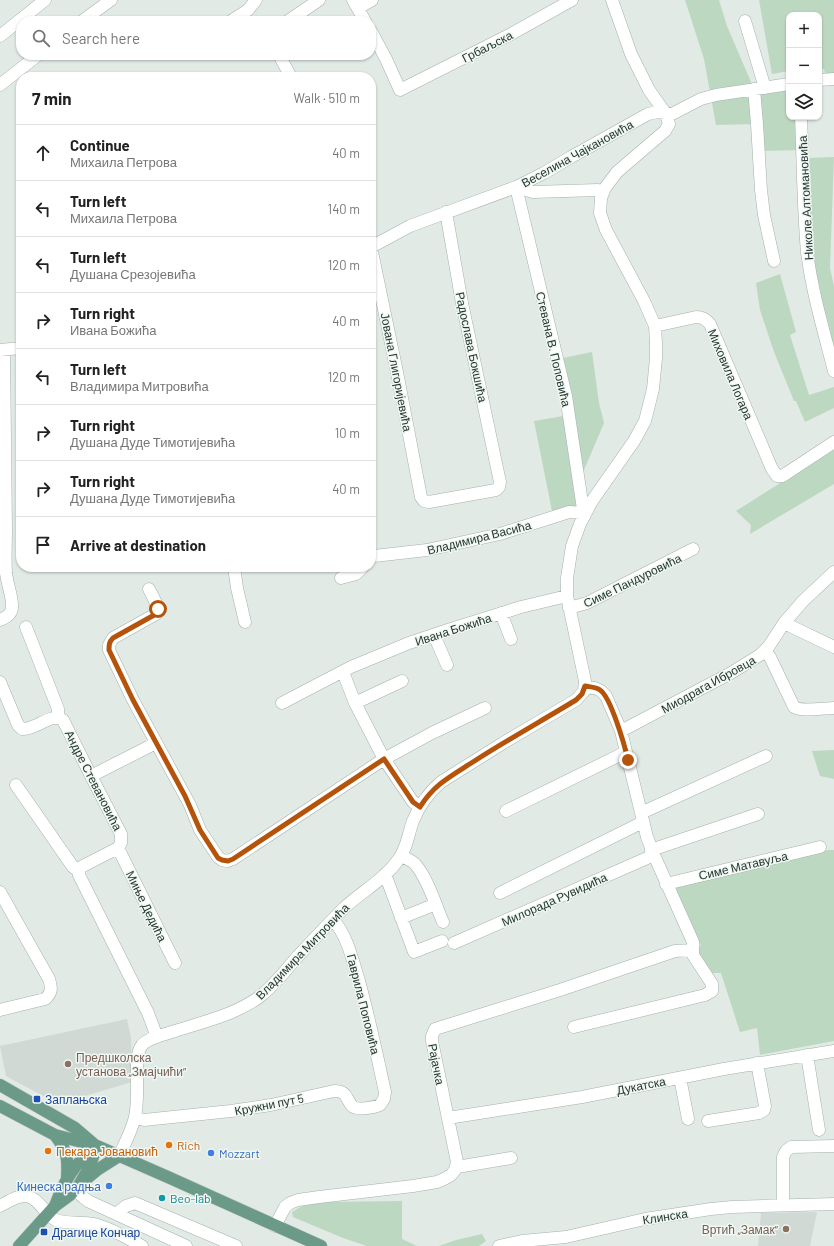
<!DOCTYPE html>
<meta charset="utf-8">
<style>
:root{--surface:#fff;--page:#f2f2f2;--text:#222;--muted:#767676;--line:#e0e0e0}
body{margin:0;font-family:Barlow,sans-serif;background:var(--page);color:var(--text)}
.controls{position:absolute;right:12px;top:12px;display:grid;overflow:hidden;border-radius:8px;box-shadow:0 1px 3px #0004}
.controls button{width:36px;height:36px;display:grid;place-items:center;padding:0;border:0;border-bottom:1px solid var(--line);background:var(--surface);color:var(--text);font:20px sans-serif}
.stop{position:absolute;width:12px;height:12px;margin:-9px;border:3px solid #b45309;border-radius:50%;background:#fff}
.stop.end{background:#b45309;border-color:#fff;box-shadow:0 1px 4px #0008}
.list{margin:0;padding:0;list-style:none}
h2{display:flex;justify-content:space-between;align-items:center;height:52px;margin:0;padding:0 16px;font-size:17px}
h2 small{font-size:13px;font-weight:400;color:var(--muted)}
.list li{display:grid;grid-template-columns:26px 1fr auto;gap:12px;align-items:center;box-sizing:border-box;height:56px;padding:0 16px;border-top:1px solid var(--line)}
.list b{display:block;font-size:15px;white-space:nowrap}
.list p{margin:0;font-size:13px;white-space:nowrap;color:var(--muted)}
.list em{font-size:13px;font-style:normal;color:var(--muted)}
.icon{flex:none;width:22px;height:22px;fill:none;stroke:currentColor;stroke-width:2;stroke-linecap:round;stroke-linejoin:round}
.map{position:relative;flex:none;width:834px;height:1246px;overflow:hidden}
.search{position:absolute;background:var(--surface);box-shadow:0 1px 3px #0004;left:16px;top:16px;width:360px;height:44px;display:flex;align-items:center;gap:10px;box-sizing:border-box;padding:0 14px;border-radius:16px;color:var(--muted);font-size:15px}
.panel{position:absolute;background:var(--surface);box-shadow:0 1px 3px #0004;left:16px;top:72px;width:360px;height:500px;border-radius:16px}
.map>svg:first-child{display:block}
.built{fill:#d0d9d4}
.green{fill:#bdd8c1}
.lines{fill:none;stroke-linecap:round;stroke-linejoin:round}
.minor-casing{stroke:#a5b1ab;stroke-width:13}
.major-casing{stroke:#c2c7c5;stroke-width:13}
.minor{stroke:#fff;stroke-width:12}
.major{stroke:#6b9a89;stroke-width:12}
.route{stroke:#b45309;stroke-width:5}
.education-dot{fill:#8d6e63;stroke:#f1f7f3;stroke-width:1.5}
.transit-dot{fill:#1a4fb4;stroke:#f1f7f3;stroke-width:1.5}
.food-dot{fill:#e8710a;stroke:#f1f7f3;stroke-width:1.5}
.shop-dot{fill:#3f7fe0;stroke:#f1f7f3;stroke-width:1.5}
.culture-dot{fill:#0f9aa8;stroke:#f1f7f3;stroke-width:1.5}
.labels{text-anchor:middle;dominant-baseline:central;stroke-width:3;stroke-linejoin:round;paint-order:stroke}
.street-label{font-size:12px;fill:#243831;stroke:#f1f7f3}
.education-label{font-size:12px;fill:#785e54;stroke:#f1f7f3;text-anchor:start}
.transit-label{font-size:12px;fill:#164399;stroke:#f1f7f3;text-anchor:start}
.food-label{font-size:12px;fill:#c56008;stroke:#f1f7f3;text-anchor:start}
.shop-label{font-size:12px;fill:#366cbe;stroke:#f1f7f3;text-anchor:start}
.culture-label{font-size:12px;fill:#0d838f;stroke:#f1f7f3;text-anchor:start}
</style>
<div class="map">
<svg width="834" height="1246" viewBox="0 0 834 1246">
<rect width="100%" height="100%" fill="#e1eae5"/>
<path class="built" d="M127 1019 131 1038 132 1082 58 1104 6 1076 0 1046Z
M817 1212 810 1246H758L761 1213Z"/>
<path class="green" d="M685 0H719L727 26 754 89 789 84V117H801L802 150 759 151 757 124 716 125 704 59Z
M759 0H834V79H826L824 69H819V15H789V71L772 74Z
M834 157 830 268 834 286V349L829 325 813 267 807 186 808 158Z
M780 274 796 332 790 335 809 395 834 387V408L805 422 796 401H794L774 352 760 310 756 283Z
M592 352 599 403 604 423 584 470 578 506 552 511 534 421 569 415 558 359Z
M834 449V484L750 534 751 525 736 511Z
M834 750V779L820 776 812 751Z
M828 850H834V1041L760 1055 757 1028 740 1032 721 973H710L697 953 701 945 684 915 671 889Z
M402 1201V1239L417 1246H367L343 1238 293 1217 292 1212 302 1206 323 1202Z
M482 1234 486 1241 479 1246H439L456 1240Z"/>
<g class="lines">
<defs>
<path id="minor" d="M353 0 365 21
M358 8 372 0
M82 21 111 0
M231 21 248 10 256 0
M288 21 319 0
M745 21 765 88
M371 31 386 59 400 90 511 34 572 0
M0 36 45 0
M279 55 291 77
M819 80 834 79
M0 85 38 55
M754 89 757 124 761 190 764 215 774 261
M801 117C803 162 803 207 807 252 812 292 824 332 834 371
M516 187 533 192 598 190 603 192
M371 247 397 372 421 497 424 501 429 502 496 490 499 487 500 482 462 303 446 212
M371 247 410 226 516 187 544 173 571 157 648 114 658 112 672 114 701 99 716 95 789 84
M655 326 696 317C702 317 706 319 710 324L772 469 777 476H782L787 473 834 442
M0 350 21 348
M371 557 374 556 427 550 500 534 569 512 585 513 583 509 566 396 516 187
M234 567 237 588 245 622
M341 578 356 574 363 567
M149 589C152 596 160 606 156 614L113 638 109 645V650L133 700 190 805 200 830 218 857 222 860 227 861 233 859 384 759 432 733 485 708
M569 608 587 603 693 549
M501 613 511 639
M0 620C5 618 12 614 12 607 13 599 7 583 6 573 5 558 6 544 6 529L4 350
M784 623 834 647
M26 627 58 709V718
M434 635 447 665
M765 651 770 657 794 707C802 712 824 708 834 708
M343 672 355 703 384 759 413 802 420 807
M0 682 18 725 22 729C36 730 51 712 63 720L91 776 121 834V843L118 848 81 867 79 871V875L148 1013 157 1037
M282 703 351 667 409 643 448 630 521 607 567 596
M355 703 402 681
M621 731 731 673 760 655 769 646 784 623 803 601 834 572
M91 776 156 743
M16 785 73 867 79 871
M506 811 626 752
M641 813 766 756
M118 848 175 963
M651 850 758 814
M401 856C406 858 411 860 415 864 427 877 436 906 443 922
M385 874 414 952 442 941
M666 884 820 847
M0 892 49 979C52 988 52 993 45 999L0 1010
M500 893 643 822
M401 918 431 906
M454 943 654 855
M574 1027 705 995 712 991V984L693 955V942L654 855 647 837 621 731 606 696 601 691 595 688 585 687
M807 1055 819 1130
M680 1078 688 1119
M135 1118 144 1120 231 1111 271 1105 334 1091C348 1091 345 1098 352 1106 357 1111 375 1107 380 1105L384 1099 385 1092C377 1055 369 1017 359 981 352 958 348 938 333 919
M448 1118 582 1097 724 1069 834 1051
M708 1121 759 1113 764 1110 765 1106 757 1063
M119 1156C125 1143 132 1130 135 1117 138 1103 137 1088 137 1075 137 1066 136 1053 142 1045 148 1038 166 1034 175 1031 203 1022 241 1013 263 994 276 983 287 969 298 956 313 940 328 924 344 908 361 892 385 879 398 860 407 849 408 834 413 821 419 806 428 793 441 782L503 743 576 700 584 691 585 681 567 596V578L572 546 580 524 592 501 634 441 645 421 653 389 656 358V343L655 326 644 301 606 230 600 213 601 198 605 188 617 172 665 131 669 124 666 114 649 90 631 54 612 0
M457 1167 511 1158
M75 1190 83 1197 88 1201 186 1246
M783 1205V1157L786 1151 791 1147 834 1146
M0 1206C8 1202 17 1195 26 1196 40 1199 43 1212 54 1219 64 1225 83 1221 94 1224 111 1228 127 1238 142 1246
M116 1214 126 1206 135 1203 236 1246
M275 1226 285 1207 290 1203 298 1200 319 1197 413 1186 437 1182 444 1179 451 1175 455 1170 457 1162 432 1041V1036L435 1029 560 990 675 951 693 950
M499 1246 522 1241 566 1237 645 1219 711 1209 732 1207 834 1204"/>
<path id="major" d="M0 1085 75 1128 96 1146
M0 1106 55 1135 97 1146 170 1178 321 1246
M55 1135C68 1152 68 1158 67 1179
M86 1179 97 1170 119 1156
M55 1206C64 1181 75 1162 97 1146
M19 1246 55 1206 70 1195 79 1185 89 1168 97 1146"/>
</defs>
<use href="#minor" class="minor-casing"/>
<use href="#major" class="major-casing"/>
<use href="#minor" class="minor"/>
<use href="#major" class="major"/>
</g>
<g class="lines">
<path class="route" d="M158 609 156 614 113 638C109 642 109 645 109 650L133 700 185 796 200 830 218 858 222 860 228 861 233 859 384 759 413 802 420 807C435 783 453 775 476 760 509 739 543 720 576 700L582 694 585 686C590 687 596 687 600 690 611 697 625 747 628 760"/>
</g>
<g class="education-dot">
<circle cx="68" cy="1064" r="4"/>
<circle cx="786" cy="1229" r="4"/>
</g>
<g class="transit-dot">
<rect x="33" y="1095" width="8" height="8" rx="2"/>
<rect x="40" y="1228" width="8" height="8" rx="2"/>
</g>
<g class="food-dot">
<circle cx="169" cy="1145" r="4"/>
<circle cx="48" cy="1151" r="4"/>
</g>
<g class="shop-dot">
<circle cx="211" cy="1153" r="4"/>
<circle cx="109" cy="1186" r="4"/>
</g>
<circle class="culture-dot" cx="162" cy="1198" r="4"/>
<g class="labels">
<g class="street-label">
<text transform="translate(487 46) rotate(-27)">Грбаљска</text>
<text transform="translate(577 153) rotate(-29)">Веселина Чајкановића</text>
<text transform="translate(805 198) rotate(-93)">Николе Алтомановића</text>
<text transform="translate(472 347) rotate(78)">Радослава Бокшића</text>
<text transform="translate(554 349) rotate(77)">Стевана В. Поповића</text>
<text transform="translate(397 372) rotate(79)">Јована Глигоријевића</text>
<text transform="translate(731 374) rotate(67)">Миховила Логара</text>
<text transform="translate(479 537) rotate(-14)">Владимира Васића</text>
<text transform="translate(632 580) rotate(-26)">Симе Пандуровића</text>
<text transform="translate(453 629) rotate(-18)">Ивана Божића</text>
<text transform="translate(708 684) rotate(-29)">Миодрага Ибровца</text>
<text transform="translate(94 780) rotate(63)">Андре Стевановића</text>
<text transform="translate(743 865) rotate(-13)">Симе Матавуља</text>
<text transform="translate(554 899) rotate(-24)">Милорада Рувидића</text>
<text transform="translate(147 906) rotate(64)">Миње Дедића</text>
<text transform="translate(302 951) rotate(-46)">Владимира Митровића</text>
<text transform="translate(364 1004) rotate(76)">Гаврила Поповића</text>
<text transform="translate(437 1064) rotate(79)">Рајачка</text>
<text transform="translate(641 1085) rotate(-11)">Дукатска</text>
<text transform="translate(269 1104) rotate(-11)">Кружни пут 5</text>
<text transform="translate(665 1216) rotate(-9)">Клинска</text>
</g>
<g class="education-label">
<text x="76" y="1057">Предшколска<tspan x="76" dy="14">установа „Змајчићи”</tspan></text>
<text x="778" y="1229" text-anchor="end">Вртић „Замак”</text>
</g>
<g class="transit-label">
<text x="45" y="1099">Заплањска</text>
<text x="52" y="1232">Драгице Кончар</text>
</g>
<g class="food-label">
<text x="177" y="1145">Rich</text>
<text x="56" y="1151">Пекара Јовановић</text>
</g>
<g class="shop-label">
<text x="219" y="1153">Mozzart</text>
<text x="101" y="1186" text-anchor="end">Кинеска радња</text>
</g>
<g class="culture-label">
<text x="170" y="1198">Beo-lab</text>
</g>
</g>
</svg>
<div class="controls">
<button>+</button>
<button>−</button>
<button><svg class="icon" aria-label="layers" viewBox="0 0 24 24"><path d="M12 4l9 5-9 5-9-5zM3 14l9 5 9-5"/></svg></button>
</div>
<div class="stop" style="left:158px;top:609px"></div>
<div class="stop end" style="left:628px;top:760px"></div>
<div class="search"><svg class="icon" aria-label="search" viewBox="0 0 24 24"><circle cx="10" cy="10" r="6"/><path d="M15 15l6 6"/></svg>Search here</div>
<section class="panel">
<h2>7 min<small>Walk · 510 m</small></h2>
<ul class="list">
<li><svg class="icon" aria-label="ahead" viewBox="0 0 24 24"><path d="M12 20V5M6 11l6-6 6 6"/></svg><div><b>Continue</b><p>Михаила Петрова</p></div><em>40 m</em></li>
<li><svg class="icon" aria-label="left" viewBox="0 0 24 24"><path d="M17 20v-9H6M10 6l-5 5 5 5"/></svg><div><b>Turn left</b><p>Михаила Петрова</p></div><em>140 m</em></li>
<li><svg class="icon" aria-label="left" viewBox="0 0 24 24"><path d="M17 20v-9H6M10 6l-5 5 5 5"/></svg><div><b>Turn left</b><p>Душана Срезојевића</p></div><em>120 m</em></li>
<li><svg class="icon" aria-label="right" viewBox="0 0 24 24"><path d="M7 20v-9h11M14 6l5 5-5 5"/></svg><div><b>Turn right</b><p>Ивана Божића</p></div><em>40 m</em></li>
<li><svg class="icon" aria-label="left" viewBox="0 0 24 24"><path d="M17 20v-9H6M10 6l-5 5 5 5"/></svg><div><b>Turn left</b><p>Владимира Митровића</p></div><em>120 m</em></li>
<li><svg class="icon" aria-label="right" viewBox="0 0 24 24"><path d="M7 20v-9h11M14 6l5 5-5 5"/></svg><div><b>Turn right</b><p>Душана Дуде Тимотијевића</p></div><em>10 m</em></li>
<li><svg class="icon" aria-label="right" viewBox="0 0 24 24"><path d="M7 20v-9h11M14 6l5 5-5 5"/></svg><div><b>Turn right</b><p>Душана Дуде Тимотијевића</p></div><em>40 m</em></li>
<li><svg class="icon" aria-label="arrive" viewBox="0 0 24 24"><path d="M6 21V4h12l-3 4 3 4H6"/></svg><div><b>Arrive at destination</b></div></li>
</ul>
</section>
</div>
